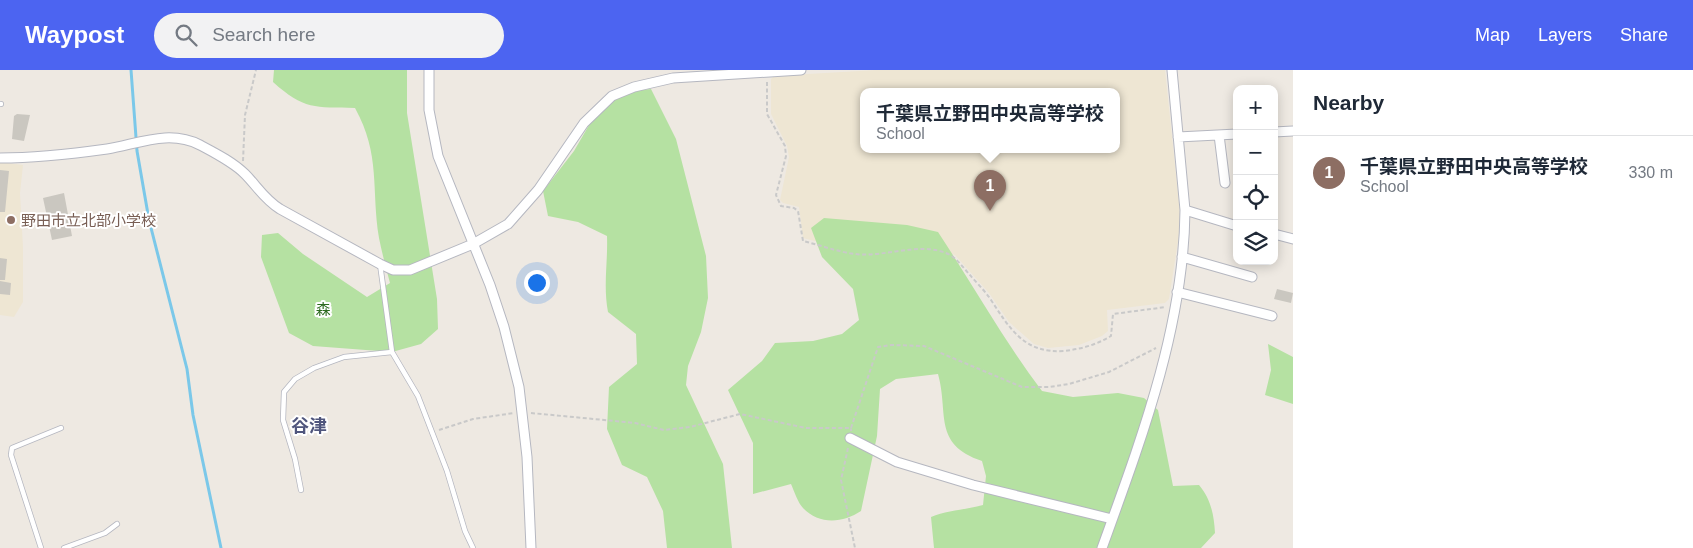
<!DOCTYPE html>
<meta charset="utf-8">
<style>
:root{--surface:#fff;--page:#f2f2f3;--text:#1f2937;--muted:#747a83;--line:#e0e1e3;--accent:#4c64f1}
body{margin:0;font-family:Arial,"Noto Sans JP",sans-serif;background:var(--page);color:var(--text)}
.controls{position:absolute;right:15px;top:15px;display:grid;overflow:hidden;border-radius:10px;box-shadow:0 2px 12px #0003}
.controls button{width:45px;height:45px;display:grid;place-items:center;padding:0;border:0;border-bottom:1px solid var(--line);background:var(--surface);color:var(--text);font:25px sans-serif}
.you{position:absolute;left:536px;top:212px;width:18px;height:18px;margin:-12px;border:4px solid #fff;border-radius:50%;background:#1a73e8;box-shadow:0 0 0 8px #1a73e833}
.badge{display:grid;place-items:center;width:32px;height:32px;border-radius:50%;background:var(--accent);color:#fff;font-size:16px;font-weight:700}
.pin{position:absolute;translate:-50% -41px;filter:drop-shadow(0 1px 2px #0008)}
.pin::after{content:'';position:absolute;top:26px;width:18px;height:15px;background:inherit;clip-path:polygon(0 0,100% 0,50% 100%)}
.popup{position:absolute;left:860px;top:18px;width:260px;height:65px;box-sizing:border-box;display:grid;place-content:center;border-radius:10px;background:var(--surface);filter:drop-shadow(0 1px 4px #0005);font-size:16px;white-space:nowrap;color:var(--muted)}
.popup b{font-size:19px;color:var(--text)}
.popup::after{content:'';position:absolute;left:50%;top:100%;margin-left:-10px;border:10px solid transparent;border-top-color:var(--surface)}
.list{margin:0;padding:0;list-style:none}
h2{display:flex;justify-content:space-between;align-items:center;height:65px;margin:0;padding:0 20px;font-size:21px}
h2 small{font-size:16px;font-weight:400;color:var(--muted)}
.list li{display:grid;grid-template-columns:32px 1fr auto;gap:15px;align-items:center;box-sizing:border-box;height:75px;padding:0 20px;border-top:1px solid var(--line)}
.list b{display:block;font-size:19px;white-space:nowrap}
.list p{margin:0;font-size:16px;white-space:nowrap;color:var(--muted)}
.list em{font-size:16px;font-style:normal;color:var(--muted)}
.icon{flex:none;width:28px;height:28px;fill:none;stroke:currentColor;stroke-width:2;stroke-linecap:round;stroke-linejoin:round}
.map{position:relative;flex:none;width:1293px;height:478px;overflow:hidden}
header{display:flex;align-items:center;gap:30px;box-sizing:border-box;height:70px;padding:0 25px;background:var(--accent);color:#fff}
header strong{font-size:24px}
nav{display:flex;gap:28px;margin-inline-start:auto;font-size:18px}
.search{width:350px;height:45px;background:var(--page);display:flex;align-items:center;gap:12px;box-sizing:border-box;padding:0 18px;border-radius:28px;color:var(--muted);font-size:19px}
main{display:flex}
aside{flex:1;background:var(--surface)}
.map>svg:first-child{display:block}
.education{fill:#eee6d3;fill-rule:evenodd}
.green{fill:#b5e1a2}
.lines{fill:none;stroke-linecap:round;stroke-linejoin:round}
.stream{stroke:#7bc8e9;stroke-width:3}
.building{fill:#cac7c0}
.lane-casing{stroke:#b5b7c0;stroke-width:6}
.street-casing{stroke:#b5b7c0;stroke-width:11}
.path{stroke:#c9c9c9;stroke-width:2;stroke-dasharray:4 2.5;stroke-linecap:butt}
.lane{stroke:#fff;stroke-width:4.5}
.street{stroke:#fff;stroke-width:9}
.education-dot{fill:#8d6e63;stroke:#fff;stroke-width:2}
.labels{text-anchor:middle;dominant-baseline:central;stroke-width:4;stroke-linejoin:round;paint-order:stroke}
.education-label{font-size:15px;fill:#785e54;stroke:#fff;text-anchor:start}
.park-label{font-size:15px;fill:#2c691f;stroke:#fff}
.quarter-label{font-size:18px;font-weight:bold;fill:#50567d;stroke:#fff}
</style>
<header>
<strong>Waypost</strong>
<div class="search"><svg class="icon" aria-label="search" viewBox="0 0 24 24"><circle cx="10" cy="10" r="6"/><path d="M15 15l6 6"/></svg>Search here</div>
<nav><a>Map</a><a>Layers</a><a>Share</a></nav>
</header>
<main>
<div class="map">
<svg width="1293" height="478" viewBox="0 0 1293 478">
<rect width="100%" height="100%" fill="#eee9e2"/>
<path class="education" d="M876 0H1165L1181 152 1169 229 1165 233 1107 240 1108 261 1102 266 1079 275 1048 278 1034 274 1009 252 989 223 955 185 926 175 858 182 803 168 799 137 783 133 780 130 789 87 787 76 771 44V9L774 6ZM864 22H1116V80H864Z
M0 92 23 95 20 123 23 177V232L14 247 0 245Z"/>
<path class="green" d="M274 0H407V43L437 229 438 259 421 274 392 282 313 276 289 263 261 187 262 165 278 163 303 184 367 227 390 213C386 198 382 183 379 168 371 119 381 85 355 38 315 37 304 40 273 12Z
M651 19 676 69 706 186 708 228 701 262 688 296 686 315 723 394 732 478H667L663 441 647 407 622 395 607 359 609 317 637 294 636 264 608 242C603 216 608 192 607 166L578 152 548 146 543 121 574 81 603 31 615 22Z
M824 148 907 155 938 162C973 215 1004 271 1042 321L1073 327 1118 323 1144 328 1158 340 1173 416 1199 415C1211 429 1214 445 1215 463L1201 478H934L931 447C947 440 966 440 983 435L986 406 982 391C932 374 949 343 938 304L896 309 880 319 877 366 861 441C843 453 819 455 803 438 798 433 794 421 791 414L753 424V373L728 320 762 291 775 273 813 271 842 264 859 250 853 219 822 187 811 158Z
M1268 274 1293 287V334L1265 325 1271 300Z"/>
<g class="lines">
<path class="stream" d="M131 0 137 81 149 150 187 299 193 345 221 478"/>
</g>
<path class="building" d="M17 44 30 45 24 71 12 69 14 46Z
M0 100 9 101 5 142H0Z
M64 123 72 166 52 170 43 128Z
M0 188 7 189 5 210H0Z
M0 211 11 213 10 225 0 224Z
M1277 219 1293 223 1291 233 1274 229Z"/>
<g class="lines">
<defs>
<path id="lane" d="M0 34H1
M380 194 392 282 418 326 447 401 465 461 473 478
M301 420 295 389 283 350 284 322 295 309 314 298 344 287 392 282
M41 478 11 385 12 378 61 358
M64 478 105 463 117 454"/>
<path id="street" d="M429 0V40L438 86 490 215 504 257 519 317 527 387 531 478
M1274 62 1293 61
M1219 65 1225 113
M1178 67 1237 64
M0 88C36 88 71 84 107 79 138 74 169 59 200 75 215 83 233 92 245 104 257 116 264 129 280 139L380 194 393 200H410L473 174 508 154 538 120 584 53 612 26 634 17 673 8 801 0
M1185 140 1237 156
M1274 164 1293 169
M1182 187 1252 207
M1177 222 1272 246
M850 368 897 392 973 415 1112 449
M1102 478C1141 370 1184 257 1185 140L1172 0"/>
</defs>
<use href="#lane" class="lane-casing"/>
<use href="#street" class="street-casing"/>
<path class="path" d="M767 12V44L785 76 786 86 776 125 781 136 794 138 798 141 803 171C820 175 838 182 855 184 885 188 922 170 950 185 957 189 963 197 969 204 975 211 983 219 989 227 1009 257 1023 284 1064 281 1081 279 1096 275 1111 266L1113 244 1166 237
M243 91 245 45 256 0
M531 343 635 353 664 360 690 357 740 344 806 358H851V361
M851 358 878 277 891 275 924 276 1022 317H1049L1069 314 1109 302 1156 278
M439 360 473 349 514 343
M848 378 841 410 855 478"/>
<use href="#lane" class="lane"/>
<use href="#street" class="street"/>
</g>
<circle class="education-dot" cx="11" cy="150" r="5"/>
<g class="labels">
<g class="education-label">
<text x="21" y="150">野田市立北部小学校</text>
</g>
<g class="park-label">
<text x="323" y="239">森</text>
</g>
<g class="quarter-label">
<text x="309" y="356">谷津</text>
</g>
</g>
</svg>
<div class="controls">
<button>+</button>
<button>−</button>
<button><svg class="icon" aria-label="locate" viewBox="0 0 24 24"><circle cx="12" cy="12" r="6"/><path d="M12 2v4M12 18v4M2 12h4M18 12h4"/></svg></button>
<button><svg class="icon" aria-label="layers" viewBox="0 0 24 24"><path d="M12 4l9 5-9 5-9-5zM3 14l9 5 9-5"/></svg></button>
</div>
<div class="you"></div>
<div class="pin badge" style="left:990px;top:141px;background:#8d6e63">1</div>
<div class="popup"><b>千葉県立野田中央高等学校</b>School</div>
</div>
<aside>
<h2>Nearby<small></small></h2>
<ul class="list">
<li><span class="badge" style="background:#8d6e63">1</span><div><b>千葉県立野田中央高等学校</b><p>School</p></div><em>330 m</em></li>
</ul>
</aside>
</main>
